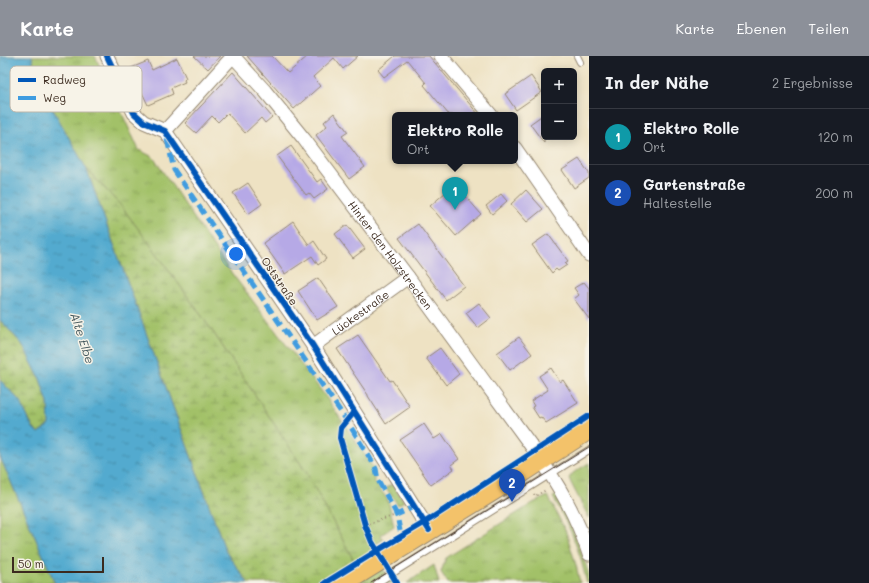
<!DOCTYPE html>
<html lang="de">
<meta charset="utf-8">
<style>
:root{--surface:#171b24;--page:#242831;--text:#f1f3f6;--muted:#9ea1a6;--line:#363941;--accent:#8c9099}
body{margin:0;font-family:Mali,sans-serif;background:var(--page);color:var(--text)}
.controls{position:absolute;right:12px;top:12px;display:grid;overflow:hidden;border-radius:6px;box-shadow:0 2px 10px #0003}
.controls button{width:36px;height:36px;display:grid;place-items:center;padding:0;border:0;border-bottom:1px solid var(--line);background:var(--surface);color:var(--text);font:20px sans-serif}
.scale{position:absolute;left:12px;bottom:10px;width:92px;box-sizing:border-box;padding-left:4px;border:2px solid #3b2a1e;border-top:0;font-size:11px;line-height:14px;white-space:nowrap;color:#3b2a1e;-webkit-text-stroke:3px #f7f3e8;paint-order:stroke}
.you{position:absolute;left:236px;top:198px;width:14px;height:14px;margin:-10px;border:3px solid #fff;border-radius:50%;background:#1a73e8;box-shadow:0 0 0 6px #1a73e833}
.badge{display:grid;place-items:center;width:26px;height:26px;border-radius:50%;background:var(--accent);color:#fff;font-size:13px;font-weight:700}
.pin{position:absolute;translate:-50% -33px;filter:drop-shadow(0 1px 2px #0008)}
.pin::after{content:'';position:absolute;top:21px;width:14px;height:12px;background:inherit;clip-path:polygon(0 0,100% 0,50% 100%)}
.popup{position:absolute;left:392px;top:56px;width:126px;height:52px;box-sizing:border-box;display:grid;place-content:center;border-radius:6px;background:var(--surface);filter:drop-shadow(0 1px 3px #0005);font-size:13px;white-space:nowrap;color:var(--muted)}
.popup b{font-size:15px;color:var(--text)}
.popup::after{content:'';position:absolute;left:50%;top:100%;margin-left:-8px;border:8px solid transparent;border-top-color:var(--surface)}
.list{margin:0;padding:0;list-style:none}
h2{display:flex;justify-content:space-between;align-items:center;height:52px;margin:0;padding:0 16px;font-size:17px}
h2 small{font-size:13px;font-weight:400;color:var(--muted)}
.list li{display:grid;grid-template-columns:26px 1fr auto;gap:12px;align-items:center;box-sizing:border-box;height:56px;padding:0 16px;border-top:1px solid var(--line)}
.list b{display:block;font-size:15px;white-space:nowrap}
.list p{margin:0;font-size:13px;white-space:nowrap;color:var(--muted)}
.list em{font-size:13px;font-style:normal;color:var(--muted)}
.map{position:relative;flex:none;width:589px;height:527px;overflow:hidden}
header{display:flex;align-items:center;gap:24px;box-sizing:border-box;height:56px;padding:0 20px;background:var(--accent);color:#fff}
header strong{font-size:19px}
nav{display:flex;gap:22px;margin-inline-start:auto;font-size:14px}
main{display:flex}
aside{flex:1;background:var(--surface)}
.map>svg:first-child{display:block}
.grass{fill:url(#grass-tufts);stroke:#6e7643}
.wetland{fill:url(#wetland-marsh);stroke:#6e7643}
.water{fill:url(#water-ripples);stroke:#466a76}
.building{fill:#b6a9e6}
.lines{fill:none;stroke-linecap:round;stroke-linejoin:round}
.lane-casing{stroke:#948670;stroke-width:8}
.street-casing{stroke:#948670;stroke-width:15}
.primary-casing{stroke:#948670;stroke-width:22}
.path{stroke:#948670;stroke-width:2;stroke-dasharray:1 3;stroke-linecap:butt}
.lane{stroke:#fff;stroke-width:6}
.street{stroke:#fff;stroke-width:13}
.primary{stroke:#f3c26a;stroke-width:20}
.tram{stroke:#3b2a1e;stroke-width:1}
.quiet{stroke:#3f9ce0;stroke-width:5;stroke-dasharray:10 5;stroke-linecap:butt}
.cycleway-casing{stroke:#f7f3e8;stroke-width:8}
.cycleway{stroke:#0057b8;stroke-width:6}
.labels{text-anchor:middle;dominant-baseline:central;stroke-width:3;stroke-linejoin:round;paint-order:stroke}
.street-label{font-size:11px;fill:#3b2a1e;stroke:#f7f3e8}
.water-label{font-size:12px;font-style:italic;fill:#43575c;stroke:#f7f3e8}
.key{fill:#f7f3e8;stroke:#bfb7ab;stroke-width:1}
.key-label{font-size:11px;fill:#3b2a1e}
</style>
<header>
<strong>Karte</strong>
<nav><a>Karte</a><a>Ebenen</a><a>Teilen</a></nav>
</header>
<main>
<div class="map">
<svg width="589" height="527" viewBox="0 0 589 527">
<defs>
<pattern id="grass-tufts" width="24" height="20" patternUnits="userSpaceOnUse"><rect width="24" height="20" fill="#a2c168"/><path d="M3 7l-1-3M5 7V3M7 7l1-3M15 17l-1-3M17 17v-4M19 17l1-3" fill="none" stroke="#859d55"/></pattern>
<pattern id="wetland-marsh" width="20" height="14" patternUnits="userSpaceOnUse"><rect width="20" height="14" fill="#a2c168"/><path d="M1 5h8M5 5V1M11 12h8M15 12V8" fill="none" stroke="#859d55"/></pattern>
<pattern id="water-ripples" width="26" height="14" patternUnits="userSpaceOnUse"><rect width="26" height="14" fill="#52aacf"/><path d="M2 4q2-2 4 0t4 0M15 11q2-2 4 0t4 0" fill="none" stroke="#458ba7"/></pattern>
</defs>
<rect width="100%" height="100%" fill="#f7f3e8"/>
<filter id="ink" filterUnits="userSpaceOnUse"><feTurbulence type="fractalNoise" baseFrequency=".025" numOctaves="2"/><feDisplacementMap in="SourceGraphic" scale="8" xChannelSelector="R" yChannelSelector="G"/><feConvolveMatrix kernelMatrix="1 2 1 2 8 2 1 2 1" color-interpolation-filters="sRGB"/></filter>
<filter id="wash" filterUnits="userSpaceOnUse"><feTurbulence type="fractalNoise" baseFrequency=".012" numOctaves="4" result="noise"/><feDisplacementMap in="SourceGraphic" scale="16" xChannelSelector="R" yChannelSelector="G"/><feGaussianBlur stdDeviation="0.9" result="paint"/><feColorMatrix in="noise" values="0 0 0 0 0 0 0 0 0 0 0 0 0 0 0 0 0 1.4 0 .05"/><feComposite in="paint" operator="in"/></filter>
<g filter="url(#wash)">
<rect width="100%" height="100%" fill="#eee2c3"/>
<path class="grass" d="M32 0H95L139 94 153 101 227 211 326 341 374 413V425L388 444 394 470 381 479 383 484 370 492 374 501 393 527H366L306 416 213 276 158 199 121 150 86 112 51 50 33 7Z
M0 401 55 527H0Z
M589 407V462L571 427 569 422 573 417Z
M392 428 393 429 404 445 398 449 386 432Z
M557 439C567 459 576 478 583 500 586 508 589 518 589 527H587L580 500 572 478 553 441Z
M548 440 566 476 576 509 580 527H448L441 516 446 502 533 447Z
M434 509 439 527H407Z"/>
<path class="wetland" d="M86 112 121 150 158 199 213 276 306 416 366 527H248L226 496Z
M0 264 22 288 40 323 48 347 49 369 38 377 33 372 20 345 0 324Z"/>
<path class="water" d="M0 0H32L33 7 51 50 86 112 226 496 248 527H55L0 401V324L20 345 33 372 38 377 49 369 48 347 40 323 22 288 0 264Z"/>
<g id="blocks">
<path class="building" d="M194 0H220L208 13Z
M247 0H272L288 17 308 0H358L343 13 334 2 313 21 320 30 294 53Z
M395 0H429L479 59H449L424 29 426 27 407 4 384 21 378 14Z
M177 2 186 22 184 24 185 26 171 32 173 38 148 49 139 30 137 31 131 17 133 16 131 12 148 5 152 14Z
M233 16 272 61 265 67 261 62 245 77 227 57 218 66 212 60 196 77 185 67Z
M531 20 542 36 516 54 505 38Z
M334 57 348 76 342 80 365 111 349 123 316 79 327 70 324 66Z
M544 58V87L530 68Z
M291 90 317 126 321 123 328 133 314 143 309 137 306 139 277 100Z
M579 103 589 117V122L574 132 562 114Z
M248 127 262 148 248 158 233 137Z
M455 128 481 158 456 180 430 150Z
M526 134 543 153 527 166 511 148Z
M501 138 507 145 492 158 486 150Z
M293 165 309 189 314 185 326 203 318 209 312 200 285 218 263 187Z
M418 168 464 230 446 244 399 182Z
M347 169 365 193 353 202 335 178Z
M548 178 568 205 565 207 567 209 558 215 556 213 552 217 532 189Z
M318 222 338 251 317 264 298 235Z
M584 226 589 232V263L574 243 579 239 574 232Z
M479 247 491 262 478 272 466 257Z
M358 279 390 325 392 324 410 351 386 368 368 340V339L337 293Z
M519 281 532 298 510 314 497 297Z
M440 292 459 318 446 329 426 302Z
M551 312 560 326 563 324 578 347 546 367 541 361 539 362 532 351 534 350 531 345 548 334 539 320Z
M424 368 434 383 442 378 459 403 451 409 454 413 431 429 400 384Z"/>
</g>
</g>
<g filter="url(#ink)">
<use href="#blocks" fill-opacity="0" stroke="#948670" stroke-width="1"/>
<g class="lines">
<defs>
<path id="lane" d="M577 0 580 6
M377 527 589 394"/>
<g id="street">
<path d="M107 0 134 57 144 66 165 75 313 290 429 474"/>
<path id="s1" d="M233 0 265 35 304 83 408 221 535 395C558 428 577 460 589 498"/>
<path d="M441 0 491 59"/>
<path d="M165 75 233 0"/>
<path d="M515 92 589 199"/>
<path id="s2" d="M313 290 408 221"/>
</g>
<path id="primary" d="M343 527 521 417 589 373"/>
</defs>
<use href="#lane" class="lane-casing"/>
<use href="#street" class="street-casing"/>
<use href="#primary" class="primary-casing"/>
<path class="path" d="M534 438 535 440 546 434
M365 469 393 460"/>
<use href="#lane" class="lane"/>
<use href="#street" class="street"/>
<use href="#primary" class="primary"/>
<path class="tram" d="M371 527 589 391"/>
<path class="quiet" d="M167 83 174 114 347 365 373 407 376 413 378 424 397 459 401 480
M394 460 414 451"/>
<defs>
<path id="cycleway" d="M107 0 134 57 144 66 165 75 313 290 429 474
M354 356 341 372 340 382 365 469 372 486 397 527
M325 527 385 490 424 467 589 360"/>
</defs>
<use href="#cycleway" class="cycleway-casing"/>
<use href="#cycleway" class="cycleway"/>
</g>
</g>
<g class="labels">
<g class="street-label">
<text stroke="none"><textPath href="#s1" startOffset="254">Hinter den Holzstrecken</textPath></text>
<text transform="translate(280 225) rotate(56)">Oststraße</text>
<text stroke="none"><textPath href="#s2" startOffset="58">Lückestraße</textPath></text>
</g>
<g class="water-label">
<text transform="translate(83 282) rotate(72)">Alte Elbe</text>
</g>
</g>
<rect x="10" y="10" width="132" height="46" rx="6" class="key"/>
<rect x="18" y="22" width="18" height="4" fill="#0057b8"/>
<rect x="18" y="40" width="18" height="4" fill="#3f9ce0"/>
<g class="key-label">
<text x="43" y="28">Radweg</text>
<text x="43" y="46">Weg</text>
</g>
</svg>
<div class="controls">
<button>+</button>
<button>−</button>
</div>
<div class="scale">50 m</div>
<div class="you"></div>
<div class="pin badge" style="left:455px;top:154px;background:#0f9aa8">1</div>
<div class="popup"><b>Elektro Rolle</b>Ort</div>
<div class="pin badge" style="left:512px;top:446px;background:#1a4fb4">2</div>
</div>
<aside>
<h2>In der Nähe<small>2 Ergebnisse</small></h2>
<ul class="list">
<li><span class="badge" style="background:#0f9aa8">1</span><div><b>Elektro Rolle</b><p>Ort</p></div><em>120 m</em></li>
<li><span class="badge" style="background:#1a4fb4">2</span><div><b>Gartenstraße</b><p>Haltestelle</p></div><em>200 m</em></li>
</ul>
</aside>
</main>
